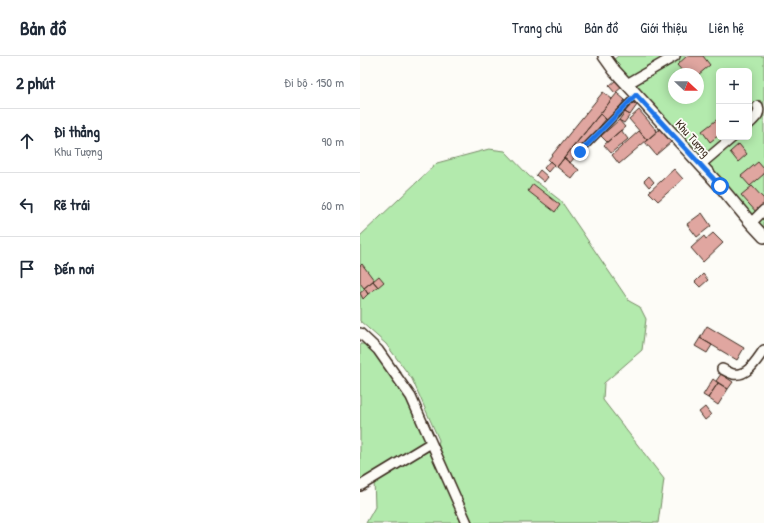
<!DOCTYPE html>
<html lang="vi">
<meta charset="utf-8">
<style>
:root{--surface:#fff;--page:#f6f6f7;--text:#1f2937;--muted:#747a83;--line:#e0e1e3}
body{margin:0;font-family:"Patrick Hand",sans-serif;background:var(--page);color:var(--text)}
.controls{position:absolute;right:12px;top:12px;display:grid;overflow:hidden;border-radius:6px;box-shadow:0 2px 10px #0003}
.controls button{width:36px;height:36px;display:grid;place-items:center;padding:0;border:0;border-bottom:1px solid var(--line);background:var(--surface);color:var(--text);font:20px sans-serif}
.compass{position:absolute;left:308px;top:12px;width:36px;height:36px;border-radius:50%;background:var(--surface);box-shadow:0 2px 10px #0003;rotate:112deg}
.stop{position:absolute;width:12px;height:12px;margin:-9px;border:3px solid #1a73e8;border-radius:50%;background:#fff}
.stop.end{background:#1a73e8;border-color:#fff;box-shadow:0 1px 4px #0008}
.list{margin:0;padding:0;list-style:none}
h2{display:flex;justify-content:space-between;align-items:center;height:52px;margin:0;padding:0 16px;font-size:17px}
h2 small{font-size:13px;font-weight:400;color:var(--muted)}
.list li{display:grid;grid-template-columns:26px 1fr auto;gap:12px;align-items:center;box-sizing:border-box;height:64px;padding:0 16px;border-top:1px solid var(--line)}
.list b{display:block;font-size:15px;white-space:nowrap}
.list p{margin:0;font-size:13px;white-space:nowrap;color:var(--muted)}
.list em{font-size:13px;font-style:normal;color:var(--muted)}
.icon{flex:none;width:22px;height:22px;fill:none;stroke:currentColor;stroke-width:2;stroke-linecap:round;stroke-linejoin:round}
.map{position:relative;flex:none;width:404px;height:467px;overflow:hidden}
header{display:flex;align-items:center;gap:24px;box-sizing:border-box;height:56px;padding:0 20px;background:var(--surface);border-bottom:1px solid var(--line)}
header strong{font-size:19px}
nav{display:flex;gap:22px;margin-inline-start:auto;font-size:14px}
main{display:flex}
aside{flex:1;background:var(--surface)}
.map>svg:first-child{display:block}
.green{fill:#b3eaad;stroke:#778a66;fill-rule:evenodd}
.building{fill:#e0a6a0;stroke:#3b2a1e}
.lines{fill:none;stroke-linecap:round;stroke-linejoin:round}
.service-casing{stroke:#3b2a1e;stroke-width:8}
.minor-casing{stroke:#3b2a1e;stroke-width:12}
.tertiary-casing{stroke:#3b2a1e;stroke-width:14}
.service{stroke:#fdfcf7;stroke-width:4.5}
.minor{stroke:#fdfcf7;stroke-width:9}
.tertiary{stroke:#fdfcf7;stroke-width:11}
.route{stroke:#1a73e8;stroke-width:5}
.labels{text-anchor:middle;dominant-baseline:central;stroke-width:3.5;stroke-linejoin:round;paint-order:stroke}
.street-label{font-size:12px;fill:#3b2a1e;stroke:#fdfcf7}
</style>
<header>
<strong>Bản đồ</strong>
<nav><a>Trang chủ</a><a>Bản đồ</a><a>Giới thiệu</a><a>Liên hệ</a></nav>
</header>
<main>
<aside>
<h2>2 phút<small>Đi bộ · 150 m</small></h2>
<ul class="list">
<li><svg class="icon" aria-label="ahead" viewBox="0 0 24 24"><path d="M12 20V5M6 11l6-6 6 6"/></svg><div><b>Đi thẳng</b><p>Khu Tượng</p></div><em>90 m</em></li>
<li><svg class="icon" aria-label="left" viewBox="0 0 24 24"><path d="M17 20v-9H6M10 6l-5 5 5 5"/></svg><div><b>Rẽ trái</b></div><em>60 m</em></li>
<li><svg class="icon" aria-label="arrive" viewBox="0 0 24 24"><path d="M6 21V4h12l-3 4 3 4H6"/></svg><div><b>Đến nơi</b></div></li>
</ul>
</aside>
<div class="map">
<svg width="404" height="467" viewBox="0 0 404 467">
<rect width="100%" height="100%" fill="#fdfcf7"/>
<filter id="ink" filterUnits="userSpaceOnUse"><feTurbulence type="fractalNoise" baseFrequency=".025" numOctaves="2"/><feDisplacementMap in="SourceGraphic" scale="8" xChannelSelector="R" yChannelSelector="G"/><feConvolveMatrix kernelMatrix="1 2 1 2 8 2 1 2 1" color-interpolation-filters="sRGB"/></filter>
<g filter="url(#ink)">
<path class="green" d="M258 0H404V173L253 4ZM359 15H389V81H359ZM314 18H338V42H314Z
M129 93 145 95 169 120 201 145 269 245 280 251 286 263 282 294 244 327 243 344 304 423 298 467H6L15 451 14 424 78 390 79 384 52 323 26 288 0 265V180L77 107Z
M0 288H5L16 297 48 343 67 384 0 428Z"/>
<path class="building" d="M327 0H343L350 9 338 19V18H325L317 9Z
M256 24 262 31 255 37 249 30Z
M243 36 252 43 197 111 188 104Z
M257 37 265 44 248 65 240 58Z
M272 46 277 49 270 59 265 56Z
M279 54 297 75 287 84 269 63Z
M265 56 270 59 264 67 259 64Z
M240 58 246 63 219 96 213 91Z
M359 62V79L350 86 342 75Z
M259 64 265 71 247 86 241 80Z
M300 73 311 86 296 99 285 86Z
M261 74 268 83 251 97 244 89Z
M279 75 287 84 259 108 252 99Z
M379 88 387 98 378 106 370 96Z
M213 91 219 96 210 107 204 102Z
M204 102 219 114 212 123 197 111Z
M190 105 194 109 188 116 184 112Z
M398 106 404 113V118L390 130 381 120Z
M314 113 323 123 298 145 289 136Z
M180 114 188 121 184 126 176 119Z
M289 120 294 126 289 131 284 125Z
M173 128 200 149 195 156 168 135Z
M392 130 404 143V151L397 157 381 139Z
M342 157 351 170 337 181 327 168Z
M353 177 363 187 343 206 331 192 344 180 346 183Z
M2 208 14 224 4 232 0 227V210Z
M343 218 348 224 340 231 335 226Z
M19 220 24 226 18 231 13 225Z
M13 225 18 231 8 238 4 232Z
M5 233 8 238 3 243 0 237Z
M347 270 384 292 377 304 340 282Z
M340 282 352 289 347 297 335 290Z
M361 318 373 326 368 333 356 325Z
M353 323 358 327 348 342 343 339Z
M358 327 368 333 358 349 348 342Z
M345 351 351 359 345 364 339 356Z"/>
<g class="lines">
<defs>
<path id="service" d="M220 96 276 39"/>
<path id="minor" d="M267 28 315 0
M389 68C395 62 401 58 398 50
M340 109 373 81
M391 167 404 154
M0 277 18 294 51 341 107 467
M362 313C365 314 369 317 373 318 388 321 397 303 404 294
M0 430 71 387"/>
<path id="tertiary" d="M244 0 254 14 360 130 391 167 404 181"/>
</defs>
<use href="#service" class="service-casing"/>
<use href="#minor" class="minor-casing"/>
<use href="#tertiary" class="tertiary-casing"/>
<use href="#service" class="service"/>
<use href="#minor" class="minor"/>
<use href="#tertiary" class="tertiary"/>
</g>
</g>
<g class="lines" filter="url(#ink)">
<path class="route" d="M220 96 276 39 360 130"/>
</g>
<g class="labels">
<g class="street-label">
<text transform="translate(333 82) rotate(48)">Khu Tượng</text>
</g>
</g>
</svg>
<div class="controls">
<button>+</button>
<button>−</button>
</div>
<svg class="compass" viewBox="-18 -18 36 36"><path d="M0-13l5 13h-10z" fill="#e53935"/><path d="M0 13l5-13h-10z" fill="#747a83"/></svg>
<div class="stop" style="left:360px;top:130px"></div>
<div class="stop end" style="left:220px;top:96px"></div>
</div>
</main>
